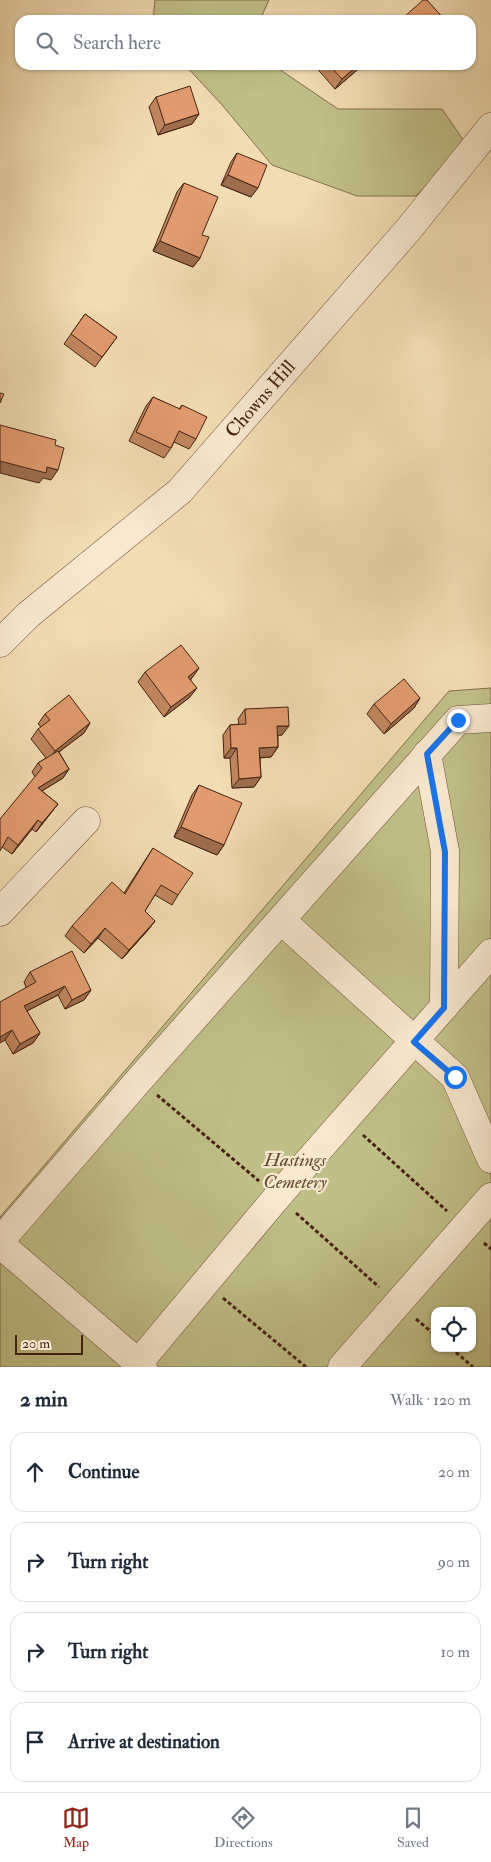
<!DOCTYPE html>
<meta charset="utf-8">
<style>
:root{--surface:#fff;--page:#f2f2f3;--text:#1f2937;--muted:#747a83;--line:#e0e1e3;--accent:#8f2418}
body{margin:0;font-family:"IM FELL Double Pica",serif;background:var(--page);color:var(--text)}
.controls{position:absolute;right:15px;bottom:15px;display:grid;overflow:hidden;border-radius:10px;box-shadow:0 1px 4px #0004}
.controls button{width:45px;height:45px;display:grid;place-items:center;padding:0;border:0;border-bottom:1px solid var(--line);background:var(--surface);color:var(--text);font:25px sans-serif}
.scale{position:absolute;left:15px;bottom:12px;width:68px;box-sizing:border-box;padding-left:5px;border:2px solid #452313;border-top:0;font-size:14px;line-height:18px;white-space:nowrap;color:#452313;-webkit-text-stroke:4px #f7e8ce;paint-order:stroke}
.stop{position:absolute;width:15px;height:15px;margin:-11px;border:4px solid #1a73e8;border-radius:50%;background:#fff}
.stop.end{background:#1a73e8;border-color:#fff;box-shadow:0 1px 5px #0008}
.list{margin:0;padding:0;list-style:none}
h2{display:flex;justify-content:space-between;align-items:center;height:65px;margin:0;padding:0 20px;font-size:21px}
h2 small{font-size:16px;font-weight:400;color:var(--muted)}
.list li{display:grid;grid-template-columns:32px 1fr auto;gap:15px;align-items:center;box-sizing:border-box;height:80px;margin:0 10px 10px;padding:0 10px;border:1px solid var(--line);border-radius:15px}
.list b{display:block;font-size:19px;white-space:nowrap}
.list em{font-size:16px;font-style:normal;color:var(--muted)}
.icon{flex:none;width:28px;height:28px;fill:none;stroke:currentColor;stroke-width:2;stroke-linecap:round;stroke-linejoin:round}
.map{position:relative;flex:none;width:491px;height:1367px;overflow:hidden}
.search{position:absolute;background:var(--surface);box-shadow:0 1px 4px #0004;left:15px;right:15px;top:15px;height:55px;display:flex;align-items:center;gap:12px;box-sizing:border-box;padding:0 18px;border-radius:15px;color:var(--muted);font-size:19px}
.sheet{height:425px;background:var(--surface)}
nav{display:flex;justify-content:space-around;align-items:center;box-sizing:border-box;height:70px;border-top:1px solid var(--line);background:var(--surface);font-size:14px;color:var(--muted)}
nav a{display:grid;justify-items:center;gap:2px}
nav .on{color:var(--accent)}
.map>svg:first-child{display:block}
.green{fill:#c0bf88;stroke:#82714e;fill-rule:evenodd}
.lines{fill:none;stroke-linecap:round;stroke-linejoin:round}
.minor-casing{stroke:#70513b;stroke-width:29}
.path{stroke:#452313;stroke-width:3;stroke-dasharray:4 2.5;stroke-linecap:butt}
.minor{stroke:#f7e8ce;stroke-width:28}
.wall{fill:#c2865f;stroke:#452313}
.shaded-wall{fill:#9e6d4e;stroke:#452313}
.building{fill:#e29c6f;stroke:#452313}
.route{stroke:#1a73e8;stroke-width:6}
.labels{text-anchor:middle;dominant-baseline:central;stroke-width:4.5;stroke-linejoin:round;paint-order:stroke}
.street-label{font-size:19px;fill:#452313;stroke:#f7e8ce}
.park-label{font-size:19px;font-style:italic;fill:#644a30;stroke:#f7e8ce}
</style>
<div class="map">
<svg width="491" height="1367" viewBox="0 0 491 1367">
<rect width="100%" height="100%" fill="#f2dcb3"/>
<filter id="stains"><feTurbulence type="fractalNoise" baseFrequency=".004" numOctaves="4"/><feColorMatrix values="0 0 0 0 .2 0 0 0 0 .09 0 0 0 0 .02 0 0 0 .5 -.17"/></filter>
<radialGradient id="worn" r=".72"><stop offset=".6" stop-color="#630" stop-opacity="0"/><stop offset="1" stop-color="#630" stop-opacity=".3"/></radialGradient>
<path class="green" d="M155 0H269L260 20H153Z
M185 65H273L338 109H442L466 144 416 196H357L272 165 223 106Z
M491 688V1367H0V1217L449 691ZM435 1311H472V1348H435Z"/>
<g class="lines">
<defs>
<g id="minor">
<path id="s1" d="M0 643 28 615 180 491 408 230 491 127"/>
<path d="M427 754 445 851 444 1007"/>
<path d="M0 912 86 821"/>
<path d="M282 921 455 1077 491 1159"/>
<path d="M0 1241 139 1080 458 720 491 718"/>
<path d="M0 1244 143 1367"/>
<path d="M135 1367 277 1197 491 953"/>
<path d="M342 1367 491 1197"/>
</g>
</defs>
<use href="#minor" class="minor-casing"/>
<path class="path" d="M157 1095 259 1181
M363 1135 447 1211
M296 1213 379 1287
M484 1243 491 1249
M223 1298 306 1367
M416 1319 435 1335
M451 1348 473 1367"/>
<use href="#minor" class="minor"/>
</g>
<path class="wall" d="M314 65H363L335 89Z
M156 97 199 114 192 124 158 135 149 107Z
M237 153 251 197 221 185 231 162Z
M184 183 202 235 200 258 193 267 153 251 177 192Z
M85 314 117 337 95 367 64 344Z
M153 397 179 409 182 405 196 439 189 449 174 442 171 448 164 458 129 441 146 406Z
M199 668 191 679 190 697 164 717 138 682 145 672Z
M420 698 414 708 384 734 367 714 374 704Z
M245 709 282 735H278V747L271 757 260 758 261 777 254 787 232 788 230 758H224L223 735 230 725 239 724 238 719Z
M45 714 90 723 84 733 59 752 69 769 63 778 42 791 58 804 36 832 32 829 12 854 2 847 35 777 32 772 38 763 46 758 31 739 38 729 41 727 38 724Z
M199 785 224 845 217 855 174 837 192 795Z
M153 848 178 895 172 905 155 895 145 911 155 921 148 930 122 959 98 938 84 953 65 936 72 926 124 893Z
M30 972 91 990 84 1000 65 1009 58 995 27 1011 40 1033 33 1043 13 1054 5 1040 26 987 24 982Z"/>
<path class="shaded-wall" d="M358 65H363L335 89 342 79Z
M199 114 192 124 158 135 165 125Z
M228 175 258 188 251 197 221 185Z
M160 241 200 258 193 267 153 251Z
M0 461 47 467 58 470 51 480 43 478 39 483 0 473Z
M199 668 192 678 182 686 188 677Z
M197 688 190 697 164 717 171 707Z
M420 698 414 708 384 734 391 724Z
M90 723 84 733 48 760 55 751Z
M277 726H289L282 735 270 736Z
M278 747 271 757 252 758 259 748Z
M231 748H237L230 758H224Z
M69 769 63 778 32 797 38 788Z
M261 777 254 787 232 788 239 779Z
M58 804 51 813 36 832 42 823Z
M38 820 32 829 12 854 18 845Z
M181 827 224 845 217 855 174 837Z
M155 921 148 930 122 959 129 950Z
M105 928 98 938 84 953 91 944Z
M65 986 58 995 17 1016 24 1006Z
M91 990 84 1000 65 1009 72 1000Z
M12 1030 5 1040 0 1043V1037Z
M40 1033 33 1043 13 1054 20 1044Z"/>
<path class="building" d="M423 0H427L445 20H404L403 18Z
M329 65H358L342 79Z
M190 86 199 114 165 125 156 97Z
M237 153 267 165 258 188 228 175Z
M184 183 218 197 202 235 209 237 200 258 160 241Z
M85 314 117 337 102 357 71 334Z
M0 393 4 394 0 403Z
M153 397 180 409 182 405 207 417 196 439 179 431 171 448 136 432Z
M0 425 56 440 55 445 64 448 58 470 47 467 46 473 0 461Z
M181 645 199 668 188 677 197 688 171 707 145 672Z
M404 679 420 698 391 724 374 704Z
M69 695 90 723 55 751 38 729 50 720 45 714Z
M288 707 289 726H277L278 747 259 748 261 777 239 779 237 748H231L230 725 246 724 245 709Z
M58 751 69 769 38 788 58 804 42 823 38 820 18 845 8 837 0 851V819L42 768 38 763Z
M199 785 242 803 224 845 181 827Z
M153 848 193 873 178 895 161 885 145 911 155 921 129 950 105 928 91 944 72 926 112 882 125 894Z
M72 951 91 990 72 1000 65 986 24 1006 40 1033 20 1044 12 1030 0 1037V1002L36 982 30 972Z"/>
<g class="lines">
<path class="route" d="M455 1077 414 1042 444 1008 445 852 427 754 458 720"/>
</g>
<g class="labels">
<g class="street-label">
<text stroke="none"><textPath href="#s1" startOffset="358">Chowns Hill</textPath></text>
</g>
<g class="park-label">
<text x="295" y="1160">Hastings<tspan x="295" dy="22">Cemetery</tspan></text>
</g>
</g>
<rect width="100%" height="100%" filter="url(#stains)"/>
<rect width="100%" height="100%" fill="url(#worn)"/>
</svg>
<div class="controls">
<button><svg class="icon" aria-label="locate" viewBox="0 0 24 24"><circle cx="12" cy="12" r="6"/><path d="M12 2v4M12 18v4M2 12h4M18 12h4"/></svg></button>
</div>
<div class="scale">20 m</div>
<div class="stop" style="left:455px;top:1077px"></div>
<div class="stop end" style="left:458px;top:720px"></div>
<div class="search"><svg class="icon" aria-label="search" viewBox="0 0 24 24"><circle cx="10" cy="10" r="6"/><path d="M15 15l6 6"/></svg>Search here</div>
</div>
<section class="sheet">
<h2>2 min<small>Walk · 120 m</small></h2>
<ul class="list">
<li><svg class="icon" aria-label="ahead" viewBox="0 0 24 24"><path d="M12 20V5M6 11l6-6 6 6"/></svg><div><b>Continue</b></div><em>20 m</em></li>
<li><svg class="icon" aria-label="right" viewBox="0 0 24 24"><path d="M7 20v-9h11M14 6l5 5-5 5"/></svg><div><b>Turn right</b></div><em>90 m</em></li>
<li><svg class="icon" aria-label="right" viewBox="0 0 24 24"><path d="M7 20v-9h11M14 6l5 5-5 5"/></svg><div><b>Turn right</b></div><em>10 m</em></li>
<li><svg class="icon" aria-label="arrive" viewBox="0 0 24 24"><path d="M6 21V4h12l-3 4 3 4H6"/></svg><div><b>Arrive at destination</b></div></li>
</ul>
</section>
<nav>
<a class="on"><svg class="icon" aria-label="map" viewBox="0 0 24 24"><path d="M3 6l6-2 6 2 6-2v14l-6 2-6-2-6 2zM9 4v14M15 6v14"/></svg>Map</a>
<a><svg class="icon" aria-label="directions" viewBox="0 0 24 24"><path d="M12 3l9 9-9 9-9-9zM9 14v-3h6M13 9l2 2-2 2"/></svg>Directions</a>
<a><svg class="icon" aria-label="saved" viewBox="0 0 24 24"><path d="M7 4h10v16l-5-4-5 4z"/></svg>Saved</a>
</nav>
